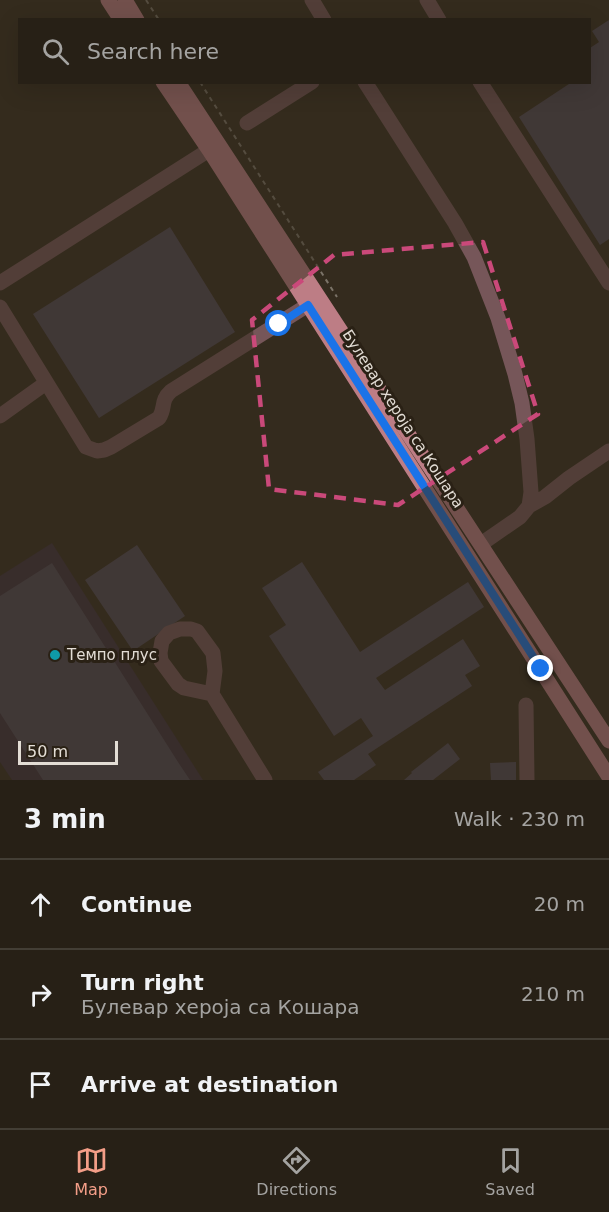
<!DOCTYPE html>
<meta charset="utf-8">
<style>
:root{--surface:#272016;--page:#332d23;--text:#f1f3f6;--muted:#a4a3a1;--line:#433e35;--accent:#f49e88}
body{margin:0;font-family:"DejaVu Sans",sans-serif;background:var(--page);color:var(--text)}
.scale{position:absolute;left:18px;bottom:15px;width:100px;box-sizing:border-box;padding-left:6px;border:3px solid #e3ddd5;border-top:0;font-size:16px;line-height:21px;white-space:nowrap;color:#e3ddd5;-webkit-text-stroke:4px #2a2115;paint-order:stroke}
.stop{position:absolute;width:18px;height:18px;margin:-14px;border:4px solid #1a73e8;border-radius:50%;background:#fff}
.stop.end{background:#1a73e8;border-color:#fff;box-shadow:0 2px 6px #0008}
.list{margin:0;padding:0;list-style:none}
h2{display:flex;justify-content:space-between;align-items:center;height:78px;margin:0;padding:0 24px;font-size:26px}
h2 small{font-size:20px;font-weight:400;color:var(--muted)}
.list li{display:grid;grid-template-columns:39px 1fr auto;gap:18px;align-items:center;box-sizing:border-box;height:90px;padding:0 24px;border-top:2px solid var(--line)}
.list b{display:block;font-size:22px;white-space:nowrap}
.list p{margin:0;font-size:20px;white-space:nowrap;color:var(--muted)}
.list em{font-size:20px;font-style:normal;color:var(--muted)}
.icon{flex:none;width:33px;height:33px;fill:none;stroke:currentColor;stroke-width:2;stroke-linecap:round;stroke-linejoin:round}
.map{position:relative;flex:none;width:609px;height:780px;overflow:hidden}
.search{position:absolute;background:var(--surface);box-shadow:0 6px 24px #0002;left:18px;right:18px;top:18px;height:66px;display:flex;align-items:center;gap:15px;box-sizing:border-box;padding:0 21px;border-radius:0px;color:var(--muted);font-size:22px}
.sheet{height:348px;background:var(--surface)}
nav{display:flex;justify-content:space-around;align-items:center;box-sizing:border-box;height:84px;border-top:2px solid var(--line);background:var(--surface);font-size:16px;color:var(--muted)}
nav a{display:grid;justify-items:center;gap:3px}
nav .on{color:var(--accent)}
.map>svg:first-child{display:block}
.commercial{fill:#3c2f3c}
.building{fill:#4f4755}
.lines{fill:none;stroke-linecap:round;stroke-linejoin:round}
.path{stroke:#7b7368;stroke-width:2;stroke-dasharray:4.5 4.5;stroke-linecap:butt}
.minor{stroke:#765659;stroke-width:15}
.major{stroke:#bd7d85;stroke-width:15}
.route{stroke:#1a73e8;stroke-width:8}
.marked{fill:none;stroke:#ca497a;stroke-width:4.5;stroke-dasharray:12 8;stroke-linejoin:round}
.culture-dot{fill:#0f9aa8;stroke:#2a2115;stroke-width:2}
.labels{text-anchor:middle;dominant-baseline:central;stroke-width:6;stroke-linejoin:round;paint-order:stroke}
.street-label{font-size:15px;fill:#e3ddd5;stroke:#2a2115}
.poi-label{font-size:15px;fill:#e3ddd5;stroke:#2a2115;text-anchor:start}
</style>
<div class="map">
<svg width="609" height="780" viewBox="0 0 609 780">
<rect width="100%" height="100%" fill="#342b1e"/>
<path class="commercial" d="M52 543 203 780H12L0 762V576Z"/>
<path class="building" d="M609 20V239L600 245 519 117 572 82H590V48L599 42 592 31Z
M170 227 235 332 99 418 33 314Z
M137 545 185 616 133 651 85 580Z
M302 562 360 652 468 582 484 607 376 678 385 690 463 639 480 666 465 675 472 686 368 754 376 765 354 780H324L318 772 373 736 361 718 334 736 269 636 286 625 262 588Z
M52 563 178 762 190 780H43L0 713V596Z
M448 743 460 759 433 780H404L412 773 411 772Z
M516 762V780H491L490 763Z"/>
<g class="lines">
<path class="path" d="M146 0 159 20
M200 82 337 297"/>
<path class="minor" d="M312 0 324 20
M427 0 439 20
M365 82 455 223 474 257 498 318 515 374 522 403 527 439 531 492 529 506 520 517 481 544
M480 82 609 283
M247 123 312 82
M0 283 209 150
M0 307 86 447 97 451 104 450 111 447 159 418C166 407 160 401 171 391L308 305
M0 416 46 383
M529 506 545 497 569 478 609 451
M212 694 184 688 178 684 161 661 160 653 162 641 169 633 180 629H191L197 631 213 653 215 671 212 694 265 780
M526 705 527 780"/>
<path class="major" d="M108 0 121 20
M125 0 137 20
M163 82 209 150 308 305 609 777
M178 82 609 741"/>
</g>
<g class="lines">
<path class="route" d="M279 324 308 305 541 669"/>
</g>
<path d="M0 0H609V780H0ZM483 242 538 414 398 505 269 489 252 320 334 255Z" fill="#342b1e" fill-opacity=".55" fill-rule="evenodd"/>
<path class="marked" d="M483 242 538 414 398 505 269 489 252 320 334 255Z"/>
<circle class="culture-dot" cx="55" cy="655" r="6"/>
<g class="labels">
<g class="street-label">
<text transform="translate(403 419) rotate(57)">Булевар хероја са Кошара</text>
</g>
<g class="poi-label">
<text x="67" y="655">Темпо плус</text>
</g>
</g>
</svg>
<div class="scale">50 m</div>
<div class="stop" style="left:279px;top:324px"></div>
<div class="stop end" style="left:541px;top:669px"></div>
<div class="search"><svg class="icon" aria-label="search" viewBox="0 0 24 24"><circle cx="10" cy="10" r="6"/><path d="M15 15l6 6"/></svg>Search here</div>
</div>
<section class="sheet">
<h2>3 min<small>Walk · 230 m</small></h2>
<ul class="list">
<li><svg class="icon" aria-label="ahead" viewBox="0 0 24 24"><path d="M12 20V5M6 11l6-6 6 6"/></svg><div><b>Continue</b></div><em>20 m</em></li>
<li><svg class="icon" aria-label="right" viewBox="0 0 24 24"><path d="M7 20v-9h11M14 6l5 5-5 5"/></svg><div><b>Turn right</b><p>Булевар хероја са Кошара</p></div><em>210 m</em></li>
<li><svg class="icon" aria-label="arrive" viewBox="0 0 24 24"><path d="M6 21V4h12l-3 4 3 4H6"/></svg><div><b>Arrive at destination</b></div></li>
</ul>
</section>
<nav>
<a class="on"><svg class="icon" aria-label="map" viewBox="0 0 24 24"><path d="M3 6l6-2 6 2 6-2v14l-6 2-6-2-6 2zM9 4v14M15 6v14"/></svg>Map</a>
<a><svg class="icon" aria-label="directions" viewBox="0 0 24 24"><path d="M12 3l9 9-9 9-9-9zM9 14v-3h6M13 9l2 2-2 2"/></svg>Directions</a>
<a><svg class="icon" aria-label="saved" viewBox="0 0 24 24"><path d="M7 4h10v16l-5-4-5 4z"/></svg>Saved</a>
</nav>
